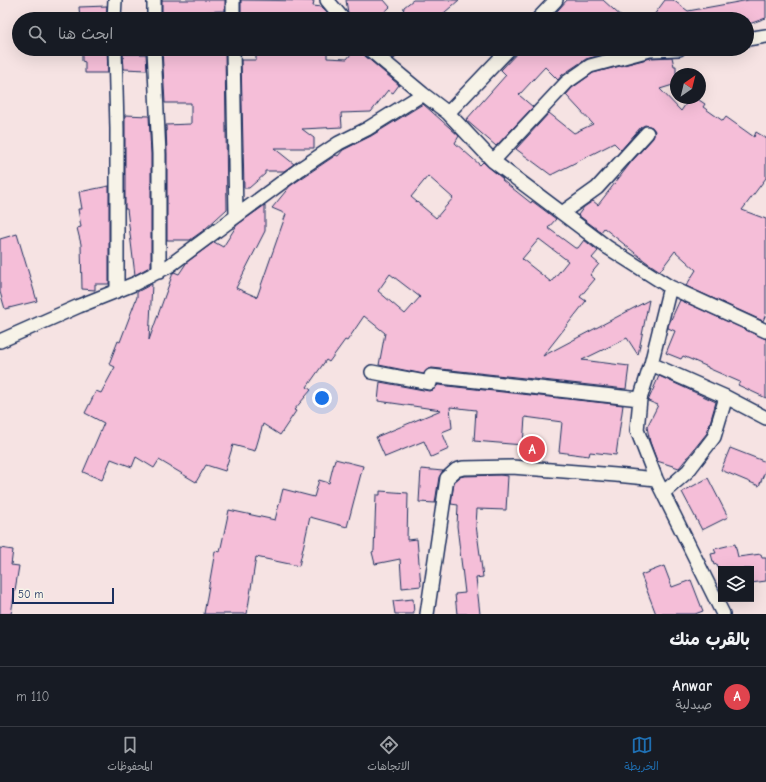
<!DOCTYPE html>
<html lang="ar">
<meta charset="utf-8">
<style>
:root{--surface:#171b24;--page:#242831;--text:#f1f3f6;--muted:#9ea1a6;--line:#363941;--accent:#1f6fb2}
body{margin:0;font-family:"Comic Neue","Playpen Sans Arabic",sans-serif;background:var(--page);color:var(--text);direction:rtl}
.controls{position:absolute;right:12px;bottom:12px;display:grid;overflow:hidden;border-radius:0px;box-shadow:0 4px 16px #0002}
.controls button{width:36px;height:36px;display:grid;place-items:center;padding:0;border:0;border-bottom:1px solid var(--line);background:var(--surface);color:var(--text);font:20px sans-serif}
.compass{position:absolute;left:670px;top:68px;width:36px;height:36px;border-radius:50%;background:var(--surface);box-shadow:0 4px 16px #0002;rotate:35deg}
.scale{position:absolute;left:12px;bottom:10px;width:102px;box-sizing:border-box;padding-left:4px;border:2px solid #1b2f5e;border-top:0;font-size:11px;line-height:14px;white-space:nowrap;color:#1b2f5e;-webkit-text-stroke:3px #f7f3e8;paint-order:stroke}
.you{position:absolute;left:322px;top:398px;width:14px;height:14px;margin:-10px;border:3px solid #fff;border-radius:50%;background:#1a73e8;box-shadow:0 0 0 6px #1a73e833}
.badge{display:grid;place-items:center;width:26px;height:26px;border-radius:50%;background:var(--accent);color:#fff;font-size:13px;font-weight:700}
.pin{position:absolute;translate:-50% -50%;border:2px solid #fff;box-shadow:0 1px 4px #0006}
.list{margin:0;padding:0;list-style:none}
h2{display:flex;justify-content:space-between;align-items:center;height:52px;margin:0;padding:0 16px;font-size:17px}
h2 small{font-size:13px;font-weight:400;color:var(--muted)}
.list li{display:grid;grid-template-columns:26px 1fr auto;gap:12px;align-items:center;box-sizing:border-box;height:60px;padding:0 16px;border-top:1px solid var(--line)}
.list b{display:block;font-size:15px;white-space:nowrap}
.list p{margin:0;font-size:13px;white-space:nowrap;color:var(--muted)}
.list em{font-size:13px;font-style:normal;color:var(--muted)}
.icon{flex:none;width:22px;height:22px;fill:none;stroke:currentColor;stroke-width:2;stroke-linecap:round;stroke-linejoin:round}
.map{position:relative;flex:none;width:766px;height:614px;overflow:hidden;direction:ltr}
.search{position:absolute;background:var(--surface);box-shadow:0 4px 16px #0002;left:12px;right:12px;top:12px;height:44px;display:flex;align-items:center;gap:10px;box-sizing:border-box;padding:0 14px;border-radius:22px;color:var(--muted);font-size:15px}
.sheet{height:112px;background:var(--surface)}
nav{display:flex;justify-content:space-around;align-items:center;box-sizing:border-box;height:56px;border-top:1px solid var(--line);background:var(--surface);font-size:11px;color:var(--muted)}
nav a{display:grid;justify-items:center;gap:2px}
nav .on{color:var(--accent)}
.map>svg:first-child{display:block}
.building{fill:#f5bed8;stroke:#1b2f5e;fill-rule:evenodd}
.lines{fill:none;stroke-linecap:round;stroke-linejoin:round}
.minor-casing{stroke:#1b2f5e;stroke-width:16}
.minor{stroke:#f7f3e8;stroke-width:13}
</style>
<div class="map">
<svg width="766" height="614" viewBox="0 0 766 614">
<rect width="100%" height="100%" fill="#f6e3e3"/>
<filter id="ink" filterUnits="userSpaceOnUse"><feTurbulence type="fractalNoise" baseFrequency=".025" numOctaves="2"/><feDisplacementMap in="SourceGraphic" scale="8" xChannelSelector="R" yChannelSelector="G"/><feConvolveMatrix kernelMatrix="1 2 1 2 8 2 1 2 1" color-interpolation-filters="sRGB"/></filter>
<g filter="url(#ink)">
<path class="building" d="M162 0H225V11L185 12 186 19H162Z
M241 0 314 1 313 6 322 7 333 19H241Z
M346 0H384L390 7 377 19H351L348 13Z
M413 0H459L437 19H402L404 7Z
M567 0H603L624 19H550Z
M665 0H673L688 11 749 0H766V18L749 24 748 19H651Z
M107 6 106 19H80L79 7Z
M85 49H107L108 73H85V62L82 61V51H85Z
M162 49H225L227 209 204 230 190 240H167V154L166 125 191 124V103H165Z
M296 49H327V58L347 59 355 49H361L364 55 399 85 393 93 388 90 371 112 341 113 342 127 302 129 314 138V148H274L294 164 284 171H265V174L249 188H244L241 60H256V51H296Z
M382 49H405L394 59Z
M521 49H617L616 51 586 59 562 75 558 80 545 67 519 95 533 107 496 146 466 120 506 75 501 70Z
M123 54H146L147 70 124 69Z
M672 57 674 66H676V84L660 89 681 111 690 98H696L705 104 703 107 723 121 726 117 754 137 756 132 766 138V178L742 210 766 219V314L763 321 686 286 696 270 675 251 660 271 645 261 604 228 601 232 578 215 584 207 593 201 598 205 632 161 653 138 655 131 652 127 645 125 641 127 621 150 614 143 551 175 516 149 549 113 574 133 593 124 566 95 572 88 593 73 651 58Z
M423 104 459 136 455 143 480 165 483 162 503 179 502 180 531 203 532 201 556 219 548 228 575 248H578L584 240 598 251 592 258 599 264 590 275 595 279 580 297 586 301 543 356 649 300 638 355 627 338 582 360 629 366 626 389 432 368 428 369 424 374 379 365 385 333 364 316 347 341 345 340 329 362 326 360 307 387 311 390 294 410 296 411 280 435 263 424 255 451 233 445 225 471 206 465 196 482 159 460 154 468 136 457 132 467 111 459 102 480 83 472 104 423 85 413 96 391 101 393 115 367 109 364 118 341 120 342 137 297V292L152 284 149 340 173 273 174 272 179 274 187 262 214 242 223 247 237 225 265 205V231L236 288 257 297 286 214 272 208 290 186 336 155 338 156 343 150 371 136ZM428 176 453 198 436 218 411 197ZM539 239 568 261 551 282 522 259ZM390 274 420 297 405 314 378 291Z
M125 115 149 116 151 154V266L135 275 127 209H125Z
M109 186V284H95V290L82 289 81 244 77 228 81 227 78 209H82L79 192Z
M17 234 37 301 5 309 0 292V239Z
M680 300 766 339V398L738 385 740 382 708 368V367L683 356 681 359 666 353 675 331 668 328V326Z
M659 376 716 402 707 433 679 468 657 461 650 442 647 427 658 405 648 401Z
M380 382 429 391 433 390 438 385 623 405 616 455 590 452 589 456 559 452 562 422 525 417 523 445 474 441 476 410 450 407 452 428 442 432 449 449 431 457 424 441 385 457 376 437 441 410 378 401Z
M730 448 766 462V469L759 486 721 470Z
M335 459 363 466 347 527 310 517 299 566 256 557 247 614H204L215 551 220 552 229 510 275 520 283 489 314 497 319 480 329 483Z
M421 469 443 471 439 477 435 503 419 502Z
M500 475 508 476 506 510 477 509 476 525 483 577 476 578 480 614H457L455 594 465 593 457 526 458 505 451 504 454 482 460 477 464 476Z
M708 478 728 517 702 530 682 492Z
M380 491 408 493 407 540 417 539 421 586 402 588 400 559 375 564 372 552 374 551 376 495H380Z
M735 544 738 557 761 554 762 558H766V581L751 583V569H719L717 564 714 565 711 554 716 553 714 549Z
M0 548 13 550 11 565 19 566 11 614H0Z
M664 566 672 587 691 580 703 611 695 614H656L641 575Z
M413 599 414 614H395L393 601Z"/>
<g class="lines">
<defs>
<path id="minor" d="M233 0V19
M327 0 343 19
M114 19 115 0
M154 19V0
M538 19 556 0
M747 39 766 36
M115 49 117 129V290
M154 49 159 154V272
M233 49 236 216
M369 49 423 94 448 113 493 161 607 247 670 287 766 331
M448 113 509 49
M493 161 567 82 590 66 650 50 679 49
M562 213 597 188 647 133
M670 287 651 364 640 399 637 430 656 479 723 614
M0 341 79 306 134 284 169 266 300 169 339 143 367 129 423 94
M651 364 726 397 766 418
M372 372 430 383 431 376 640 399
M663 493 688 471 714 437 726 397
M427 614 447 478 456 470 463 468 512 467 616 475 656 479"/>
</defs>
<use href="#minor" class="minor-casing"/>
<use href="#minor" class="minor"/>
</g>
</g>
</svg>
<div class="controls">
<button><svg class="icon" aria-label="layers" viewBox="0 0 24 24"><path d="M12 4l9 5-9 5-9-5zM3 14l9 5 9-5"/></svg></button>
</div>
<svg class="compass" viewBox="-18 -18 36 36"><path d="M0-13l5 13h-10z" fill="#e53935"/><path d="M0 13l5-13h-10z" fill="#9ea1a6"/></svg>
<div class="scale">50 m</div>
<div class="you"></div>
<div class="pin badge" style="left:532px;top:449px;background:#e0444e">A</div>
<div class="search"><svg class="icon" aria-label="search" viewBox="0 0 24 24"><circle cx="10" cy="10" r="6"/><path d="M15 15l6 6"/></svg>ابحث هنا</div>
</div>
<section class="sheet">
<h2>بالقرب منك<small></small></h2>
<ul class="list">
<li><span class="badge" style="background:#e0444e">A</span><div><b>Anwar</b><p>صيدلية</p></div><em>110 m</em></li>
</ul>
</section>
<nav>
<a class="on"><svg class="icon" aria-label="map" viewBox="0 0 24 24"><path d="M3 6l6-2 6 2 6-2v14l-6 2-6-2-6 2zM9 4v14M15 6v14"/></svg>الخريطة</a>
<a><svg class="icon" aria-label="directions" viewBox="0 0 24 24"><path d="M12 3l9 9-9 9-9-9zM9 14v-3h6M13 9l2 2-2 2"/></svg>الاتجاهات</a>
<a><svg class="icon" aria-label="saved" viewBox="0 0 24 24"><path d="M7 4h10v16l-5-4-5 4z"/></svg>المحفوظات</a>
</nav>
